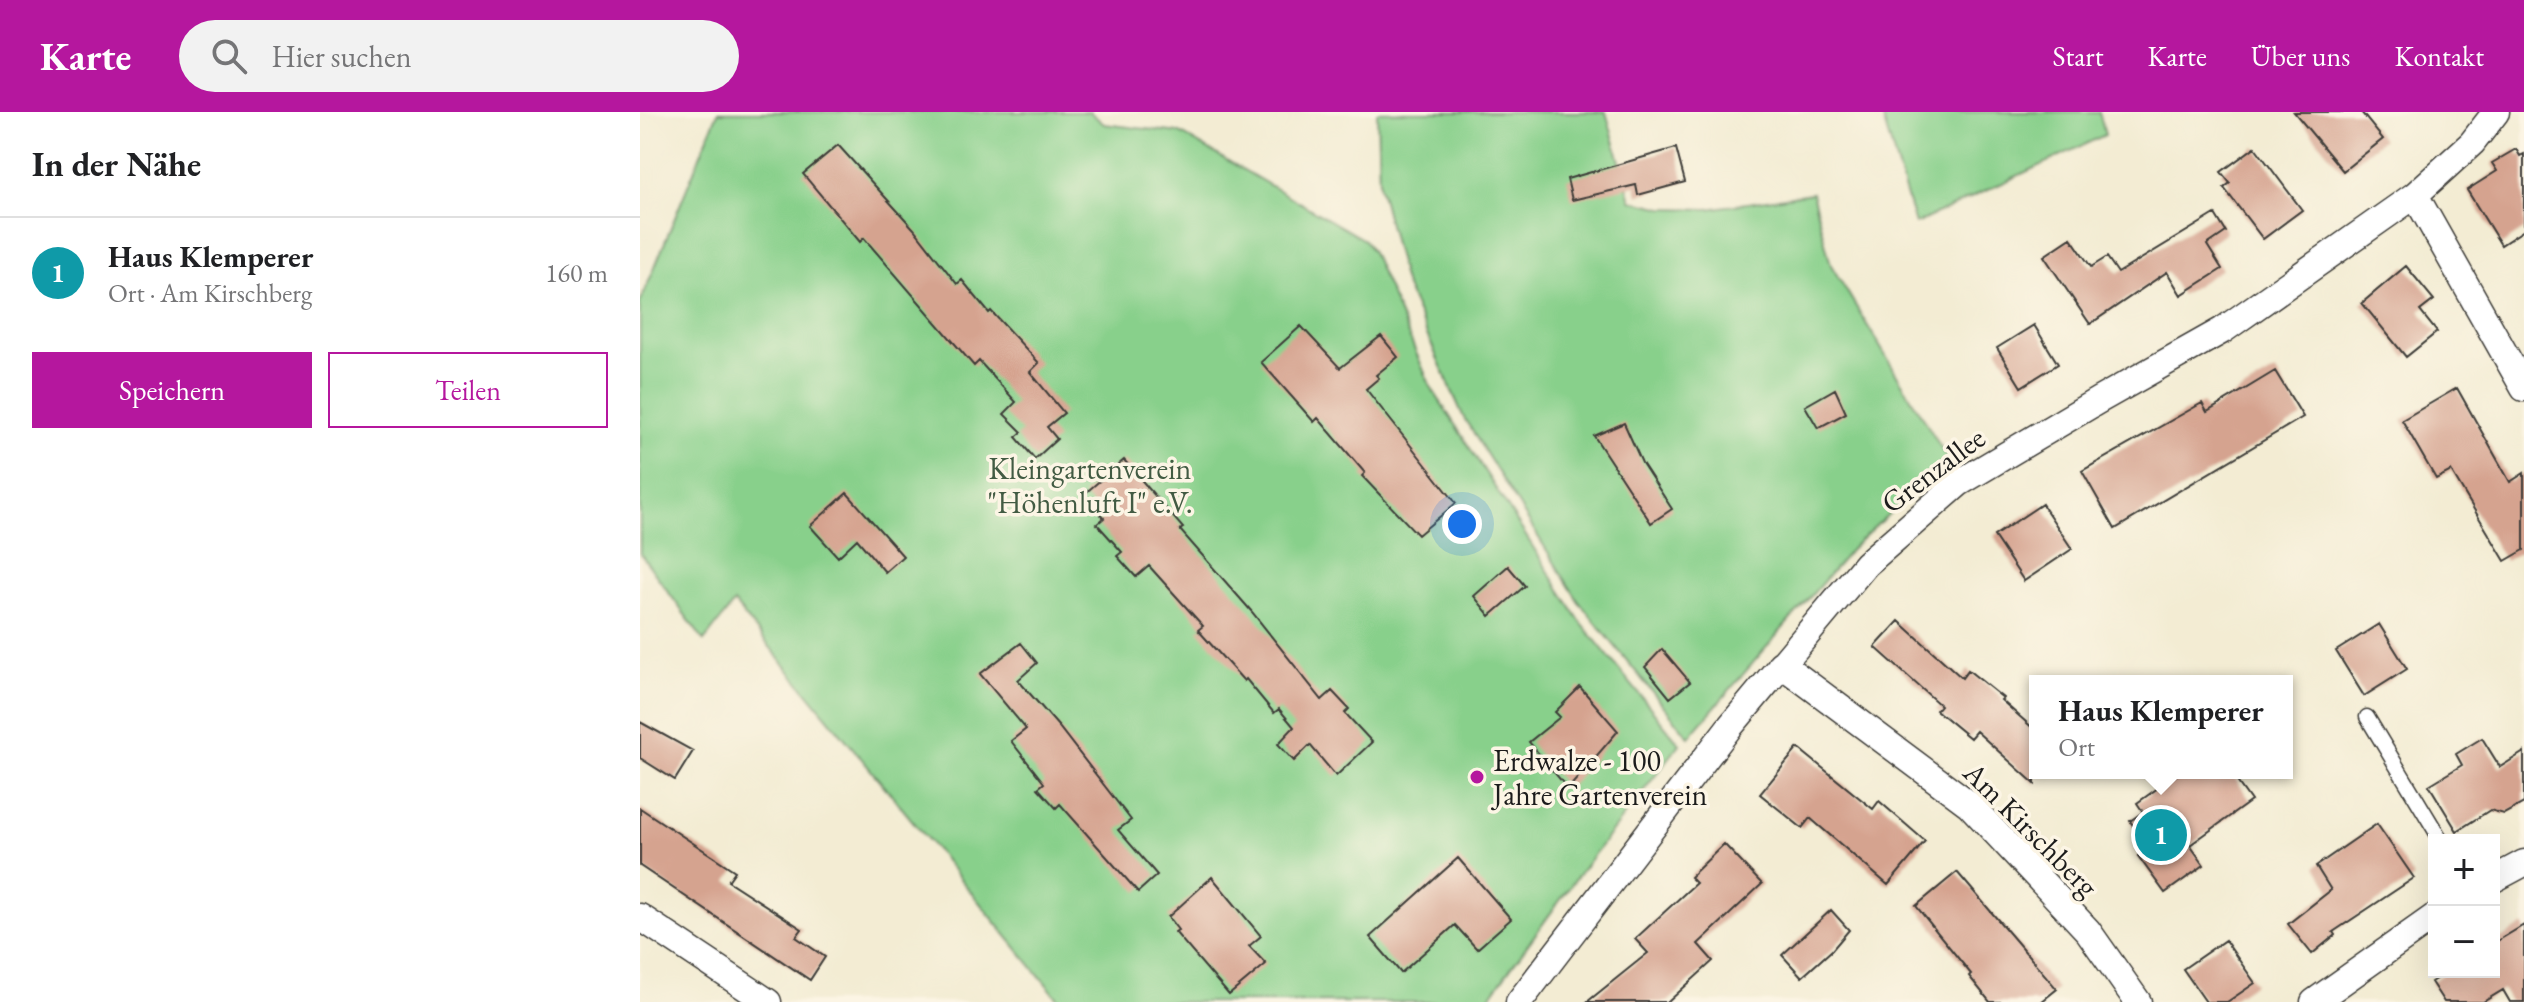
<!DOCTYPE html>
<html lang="de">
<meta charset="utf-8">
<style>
:root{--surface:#fff;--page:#f2f2f2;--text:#202124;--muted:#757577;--line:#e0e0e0;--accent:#b5179e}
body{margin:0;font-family:"EB Garamond",serif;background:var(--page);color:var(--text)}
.controls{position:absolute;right:24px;bottom:24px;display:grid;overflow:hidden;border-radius:0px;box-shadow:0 8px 32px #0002}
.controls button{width:72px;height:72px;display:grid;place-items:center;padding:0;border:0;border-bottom:2px solid var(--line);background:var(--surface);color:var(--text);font:40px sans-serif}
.you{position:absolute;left:822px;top:412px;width:28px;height:28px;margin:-20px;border:6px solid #fff;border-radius:50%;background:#1a73e8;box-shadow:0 0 0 12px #1a73e833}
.badge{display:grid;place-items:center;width:52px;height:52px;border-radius:50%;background:var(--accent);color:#fff;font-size:26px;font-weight:700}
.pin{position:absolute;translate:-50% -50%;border:4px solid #fff;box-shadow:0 2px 8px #0006}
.popup{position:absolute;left:1389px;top:563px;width:264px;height:104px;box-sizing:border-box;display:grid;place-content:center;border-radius:0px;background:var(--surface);filter:drop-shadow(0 2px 6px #0005);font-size:26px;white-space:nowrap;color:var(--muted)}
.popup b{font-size:30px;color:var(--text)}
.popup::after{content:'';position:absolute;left:50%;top:100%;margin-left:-16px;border:16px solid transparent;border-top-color:var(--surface)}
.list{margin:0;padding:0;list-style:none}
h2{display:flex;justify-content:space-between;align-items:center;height:104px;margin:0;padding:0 32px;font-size:34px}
h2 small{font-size:26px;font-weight:400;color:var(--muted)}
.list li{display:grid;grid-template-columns:52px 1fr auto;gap:24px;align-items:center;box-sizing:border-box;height:112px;padding:0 32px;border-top:2px solid var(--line)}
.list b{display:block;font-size:30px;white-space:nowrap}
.list p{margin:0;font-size:26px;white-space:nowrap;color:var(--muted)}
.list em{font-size:26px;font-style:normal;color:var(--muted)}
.actions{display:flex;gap:16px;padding:24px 32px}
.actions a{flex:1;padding:18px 0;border:2px solid var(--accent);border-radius:0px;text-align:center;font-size:28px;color:var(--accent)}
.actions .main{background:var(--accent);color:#fff}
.icon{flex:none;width:44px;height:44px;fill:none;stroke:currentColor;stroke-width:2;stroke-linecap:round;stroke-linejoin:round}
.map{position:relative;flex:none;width:1884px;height:890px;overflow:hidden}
header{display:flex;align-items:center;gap:48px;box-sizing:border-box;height:112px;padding:0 40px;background:var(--accent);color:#fff}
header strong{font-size:38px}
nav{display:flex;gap:44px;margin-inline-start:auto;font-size:28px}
.search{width:560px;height:72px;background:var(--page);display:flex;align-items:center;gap:20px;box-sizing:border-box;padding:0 28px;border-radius:44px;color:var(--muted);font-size:30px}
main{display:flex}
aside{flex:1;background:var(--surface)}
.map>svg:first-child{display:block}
.green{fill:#88d08b;stroke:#527654;stroke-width:2}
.building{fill:#d5a38f}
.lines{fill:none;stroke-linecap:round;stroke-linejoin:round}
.service-casing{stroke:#3c3b37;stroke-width:17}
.minor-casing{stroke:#3c3b37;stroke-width:29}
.service{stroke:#fff;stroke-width:14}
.minor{stroke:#fff;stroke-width:26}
.poi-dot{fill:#b5179e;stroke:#fcf5e5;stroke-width:3}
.labels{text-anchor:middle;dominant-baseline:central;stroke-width:7;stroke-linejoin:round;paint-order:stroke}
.park-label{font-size:30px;fill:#425b43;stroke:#fcf5e5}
.street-label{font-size:30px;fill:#1c1c1c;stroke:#fcf5e5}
.poi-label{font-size:30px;fill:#1c1c1c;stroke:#fcf5e5;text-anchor:start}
</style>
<header>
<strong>Karte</strong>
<div class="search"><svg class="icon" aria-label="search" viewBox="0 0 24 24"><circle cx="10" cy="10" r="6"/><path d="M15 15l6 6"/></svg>Hier suchen</div>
<nav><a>Start</a><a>Karte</a><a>Über uns</a><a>Kontakt</a></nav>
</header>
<main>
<aside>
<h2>In der Nähe<small></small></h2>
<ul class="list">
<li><span class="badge" style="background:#0f9aa8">1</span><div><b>Haus Klemperer</b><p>Ort · Am Kirschberg</p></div><em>160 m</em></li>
</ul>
<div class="actions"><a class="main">Speichern</a><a>Teilen</a></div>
</aside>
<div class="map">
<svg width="1884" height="890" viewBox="0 0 1884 890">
<rect width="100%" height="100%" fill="#fcf5e5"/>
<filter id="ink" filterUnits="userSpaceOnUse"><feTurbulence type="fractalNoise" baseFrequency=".0125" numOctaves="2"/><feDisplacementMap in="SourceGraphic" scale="16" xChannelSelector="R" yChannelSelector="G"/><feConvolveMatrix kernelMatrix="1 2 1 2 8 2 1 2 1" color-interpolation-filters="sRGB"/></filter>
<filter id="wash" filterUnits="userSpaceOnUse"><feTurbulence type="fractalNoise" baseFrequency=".006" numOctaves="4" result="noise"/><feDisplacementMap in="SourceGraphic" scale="32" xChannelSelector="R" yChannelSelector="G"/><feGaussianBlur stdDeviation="1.8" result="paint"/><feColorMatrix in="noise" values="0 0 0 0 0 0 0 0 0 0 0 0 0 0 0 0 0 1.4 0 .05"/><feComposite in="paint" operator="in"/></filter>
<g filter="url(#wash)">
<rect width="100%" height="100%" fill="#f3ecd3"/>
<path class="green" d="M78 0H450L464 12 540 21 724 128 732 140 791 275 942 512 1040 632 948 750 846 890H421L94 491 64 529 0 441V191Z
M737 0H966L991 88 1023 96 1068 97 1172 81 1191 153 1309 349 1303 352 1214 434 1049 625 939 490 824 306 764 171 739 73Z
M1241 0H1459L1465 23 1275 112Z"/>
<g id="blocks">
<path class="building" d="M1654 0H1721L1743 27 1703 59Z
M198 33 274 117 317 172 322 168 349 201 351 199 399 251 390 260 424 301 407 315 417 327 395 347 376 325 382 320 364 302 376 290 339 249 334 254 224 126 220 130 163 62Z
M1615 35 1662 98 1623 127 1584 76 1590 71 1581 60Z
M1036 36 1045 70 998 83 996 73 932 88 927 67Z
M1876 37 1880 44 1884 42V118L1861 133 1827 78 1857 59 1852 51Z
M1575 102 1586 120 1567 133 1582 157 1541 183 1527 160 1450 212 1404 144 1431 126 1451 155 1467 145 1478 161Z
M1766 154 1794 188 1780 199 1797 220 1766 245 1722 191Z
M1394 213 1418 252 1381 275 1357 236Z
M661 214 700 256 741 224 758 245 736 263 739 266 726 277 816 391 778 423 722 364 725 361 678 306 674 310 621 250Z
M1635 259 1663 305 1475 417 1442 359 1562 291 1567 300Z
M1817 276 1870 370 1884 361V438L1865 449 1811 359 1796 367 1762 308Z
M1195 277 1206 301 1178 316 1165 294Z
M984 311 1002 351 1032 397 1011 411 954 324Z
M484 348 543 416 540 418 612 500 682 588 692 579 709 597 705 601 732 630 696 664 670 633 654 649 638 632 654 615 639 597 634 601 606 567 604 569 558 518 563 514 509 454 496 465 477 444 482 440 457 412 464 406 443 383Z
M207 381 263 444 245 460 217 427 198 445 170 414Z
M1402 392 1432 437 1384 469 1354 424Z
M868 454 885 474 850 504 834 484Z
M1259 509 1322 566 1328 558 1363 586 1361 588 1395 618V672L1336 619 1330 626 1296 598 1300 593 1235 535Z
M1739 512 1767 557 1724 584 1696 539Z
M381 531 397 551 378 568 419 615 491 708 478 718 517 763 498 780 420 692 416 696 398 676 404 671 371 629 386 617 340 562Z
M1022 537 1050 570 1030 586 1005 555Z
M940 575 978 619 928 677 889 630 920 605 915 600Z
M0 610 53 639 35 668 0 646Z
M1842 626 1860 655 1884 640V691L1864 702 1850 698 1817 719 1789 673 1822 653 1816 642Z
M1158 636 1233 697 1239 689 1285 729 1248 773 1170 706 1162 716 1120 682Z
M1539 661H1591L1611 689 1550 733 1564 753 1525 781 1498 744 1509 736 1490 709 1503 700 1497 691Z
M0 696 95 759 88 769 162 817 156 825 185 845 170 868 0 754Z
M1737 712 1774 766 1693 820 1695 823 1672 842 1648 812 1691 778 1676 754Z
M1084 732 1122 772 1058 832 1073 849 1028 890H947L1008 841 995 827 1056 771 1050 765Z
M818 746 871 807 837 837 815 813 761 861 730 825Z
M1317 760 1417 877 1401 890H1350L1329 864 1331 862 1276 794Z
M572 765 621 824 609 834 626 852 589 883 535 820 538 818 528 805Z
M1191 798 1209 818 1192 838 1162 865 1142 843Z
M1884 813V890H1870L1863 878 1843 890H1804L1791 870 1807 860H1854V831Z
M1585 828 1615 871 1587 890H1566L1543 857Z"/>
</g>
</g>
<g filter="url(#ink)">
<use href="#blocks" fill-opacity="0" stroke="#3c3b37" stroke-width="2"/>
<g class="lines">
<defs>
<path id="service" d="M1727 605 1801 728"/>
<path id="minor" d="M1775 83 1884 276
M1141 552 1329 692 1448 819 1498 890
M1854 767 1884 751
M0 805 128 890
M879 890 1088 617 1226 452 1319 371 1459 288 1583 218 1775 83 1832 31 1856 0
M1674 890 1794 805"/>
</defs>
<use href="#service" class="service-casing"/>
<use href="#minor" class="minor-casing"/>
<use href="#service" class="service"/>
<use href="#minor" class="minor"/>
</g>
</g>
<circle class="poi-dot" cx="837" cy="665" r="8"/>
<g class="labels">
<g class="park-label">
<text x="450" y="356">Kleingartenverein<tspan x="450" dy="34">"Höhenluft I" e.V.</tspan></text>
</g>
<g class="street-label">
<text transform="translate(1293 358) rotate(-37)">Grenzallee</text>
<text transform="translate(1391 717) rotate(45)">Am Kirschberg</text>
</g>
<g class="poi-label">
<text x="853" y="648">Erdwalze - 100<tspan x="853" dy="34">Jahre Gartenverein</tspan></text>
</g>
</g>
</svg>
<div class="controls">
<button>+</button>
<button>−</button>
</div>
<div class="you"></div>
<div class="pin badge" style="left:1521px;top:723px;background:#0f9aa8">1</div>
<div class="popup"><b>Haus Klemperer</b>Ort</div>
</div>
</main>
